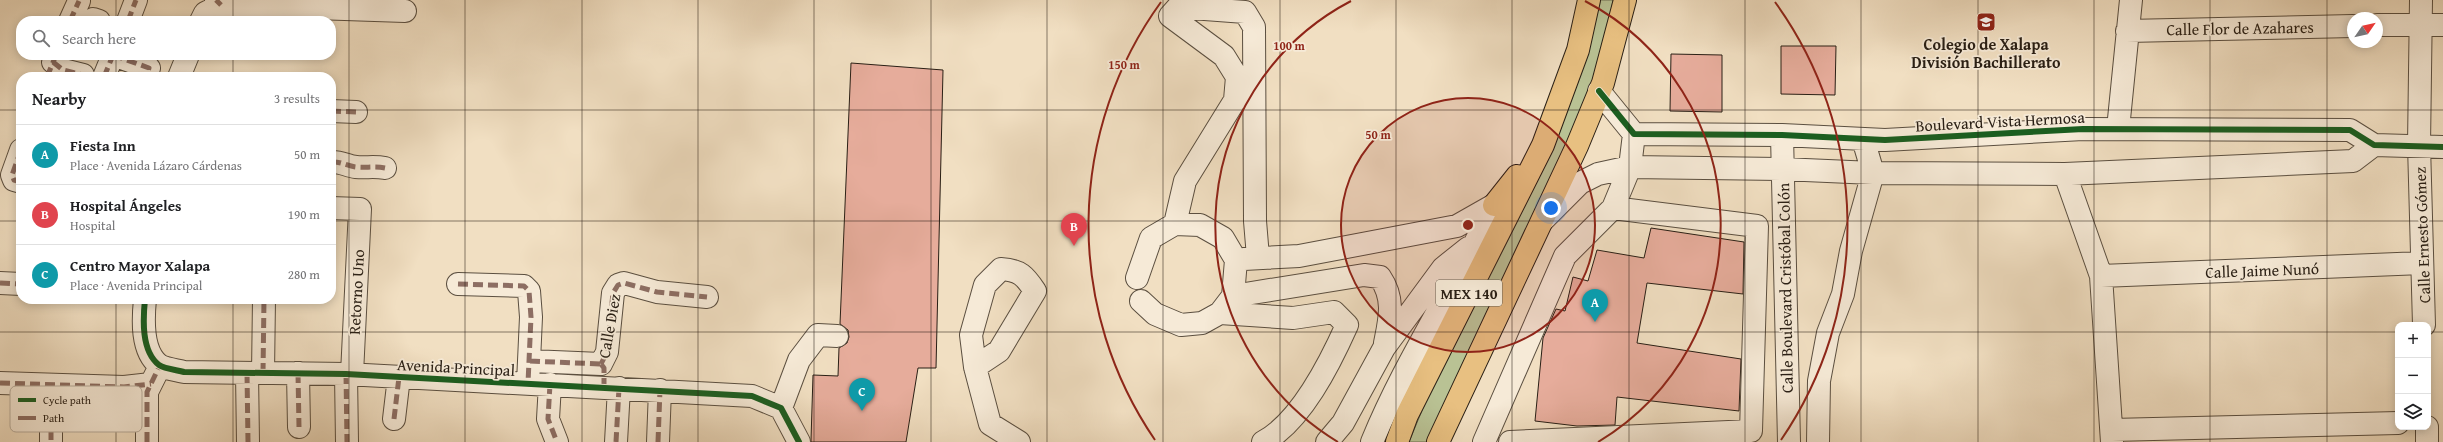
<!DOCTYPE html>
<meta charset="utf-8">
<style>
:root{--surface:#fff;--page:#f2f2f2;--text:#202124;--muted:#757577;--line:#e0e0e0;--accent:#8f2418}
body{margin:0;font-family:"Gentium Book Plus",serif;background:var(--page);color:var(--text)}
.controls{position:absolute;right:12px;bottom:12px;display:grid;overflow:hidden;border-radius:8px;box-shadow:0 2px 10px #0003}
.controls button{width:36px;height:36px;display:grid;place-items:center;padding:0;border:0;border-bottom:1px solid var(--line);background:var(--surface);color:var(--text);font:20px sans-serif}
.compass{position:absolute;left:2347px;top:12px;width:36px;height:36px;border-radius:50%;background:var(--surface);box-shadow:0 2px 10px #0003;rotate:56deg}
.you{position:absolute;left:1551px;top:208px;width:14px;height:14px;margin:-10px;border:3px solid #fff;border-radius:50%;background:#1a73e8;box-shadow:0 0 0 6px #1a73e833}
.badge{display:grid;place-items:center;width:26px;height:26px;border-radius:50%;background:var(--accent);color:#fff;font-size:13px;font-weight:700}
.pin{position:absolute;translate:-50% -33px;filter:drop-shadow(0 1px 2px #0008)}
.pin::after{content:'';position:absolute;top:21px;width:14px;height:12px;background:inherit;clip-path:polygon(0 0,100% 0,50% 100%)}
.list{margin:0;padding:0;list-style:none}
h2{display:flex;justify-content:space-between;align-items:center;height:52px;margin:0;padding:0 16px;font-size:17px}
h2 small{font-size:13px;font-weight:400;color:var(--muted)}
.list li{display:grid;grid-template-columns:26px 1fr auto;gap:12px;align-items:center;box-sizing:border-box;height:60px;padding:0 16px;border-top:1px solid var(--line)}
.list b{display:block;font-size:15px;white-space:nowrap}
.list p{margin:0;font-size:13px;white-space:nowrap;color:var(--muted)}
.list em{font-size:13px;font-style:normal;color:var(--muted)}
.icon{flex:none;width:22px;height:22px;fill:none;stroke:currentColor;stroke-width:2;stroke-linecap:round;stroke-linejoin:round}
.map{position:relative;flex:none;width:2443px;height:442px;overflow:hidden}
.search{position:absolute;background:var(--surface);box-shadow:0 2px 10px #0003;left:16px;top:16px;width:320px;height:44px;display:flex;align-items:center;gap:10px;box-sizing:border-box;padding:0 14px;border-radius:16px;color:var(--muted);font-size:15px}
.panel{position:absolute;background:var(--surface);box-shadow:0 2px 10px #0003;left:16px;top:72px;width:320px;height:232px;border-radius:16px}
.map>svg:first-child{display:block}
.green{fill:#b9c294;stroke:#717054}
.building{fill:#e6ac9b;stroke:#291f15}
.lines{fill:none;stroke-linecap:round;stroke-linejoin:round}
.minor-casing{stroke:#5b4f40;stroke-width:24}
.highway-casing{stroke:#291f15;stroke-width:24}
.minor{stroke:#f6ead7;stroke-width:22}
.highway{stroke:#e8c081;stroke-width:22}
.quiet{stroke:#8d6e63;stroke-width:5;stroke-dasharray:10 5;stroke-linecap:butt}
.cycleway-casing{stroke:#f6ead7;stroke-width:8}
.cycleway{stroke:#1b5e20;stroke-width:6}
.grid{fill:none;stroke:#291f15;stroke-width:1;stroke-opacity:0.55}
.ring{fill:none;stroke:#8f2418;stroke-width:2}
.labels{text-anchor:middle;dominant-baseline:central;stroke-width:3.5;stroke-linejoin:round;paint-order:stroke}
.shield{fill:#f6ead7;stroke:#665c4f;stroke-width:1}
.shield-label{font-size:15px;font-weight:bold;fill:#291f15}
.street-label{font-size:16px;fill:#291f15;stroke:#f6ead7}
.poi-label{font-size:16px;font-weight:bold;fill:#291f15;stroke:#f6ead7}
.key{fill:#f6ead7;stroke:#b8ad9d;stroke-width:1}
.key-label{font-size:11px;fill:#291f15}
.centre{fill:#8f2418;stroke:#f6ead7;stroke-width:2}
.ring-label{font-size:12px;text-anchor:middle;font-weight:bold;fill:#8f2418;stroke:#f6ead7;stroke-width:3.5;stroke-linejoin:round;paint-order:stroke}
</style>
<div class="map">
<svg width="2443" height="442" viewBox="0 0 2443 442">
<rect width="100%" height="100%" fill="#f1dfc2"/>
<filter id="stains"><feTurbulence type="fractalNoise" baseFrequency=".005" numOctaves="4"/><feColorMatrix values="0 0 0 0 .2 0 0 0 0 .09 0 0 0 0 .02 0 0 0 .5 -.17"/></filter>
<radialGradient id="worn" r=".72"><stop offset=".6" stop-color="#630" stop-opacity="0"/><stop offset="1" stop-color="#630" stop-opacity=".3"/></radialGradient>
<path class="green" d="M1592 0H1613L1599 82 1432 442H1409Z"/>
<path class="building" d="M1781 46H1836L1835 95 1781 94Z
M1671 54 1722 55V112L1670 111Z
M851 63 943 70 936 368H918L906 442H811V440L813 375 838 376 839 348 847 343 849 337 848 330 840 324Z
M1651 228 1744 242 1743 294 1647 283 1637 343 1741 359 1739 411 1617 397 1615 425 1577 426 1535 421 1543 338 1556 309 1565 311 1573 277 1588 281 1597 250 1644 258Z"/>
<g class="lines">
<defs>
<path id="minor" d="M216 0 221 5 405 11
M2421 0 2419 145 2424 325
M93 19 99 21
M70 21 79 1
M128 21 136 0
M201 21 205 13 221 5
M2377 25H2443
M2127 31 2353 26
M113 55 149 68 146 77
M53 62 63 70 83 75
M104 77 113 55
M179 77 188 55
M1599 91 1634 134 1782 135 1885 140 2083 129 2350 130 2374 145 2443 147
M331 111 356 112
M2118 129 2131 0
M1782 135 1789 442
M21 150 12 175 14 180 21 182
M331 162C340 161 347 166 356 167 366 168 374 166 385 168
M2065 174 2101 276 2112 442
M331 208 360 209 352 374
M1543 220 1580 183 1598 174 1630 167 1782 169 1873 173 2065 174 2353 161 2374 145
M1175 224 1185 181 1235 100 1237 77 1224 56 1170 16 1178 7 1245 12 1254 27 1255 221 1258 257
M1244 259 1299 256 1457 226 1494 205
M2101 276 2422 263
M1137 278 1151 238 1175 224 1200 225 1223 238 1236 260 1233 296 1220 313 1202 323 1181 325 1155 314 1141 301
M0 283 21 284
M458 284 524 286 529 291 531 317 528 383
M1233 296 1364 275 1380 277C1395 299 1390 318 1385 343
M145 299C143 319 141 351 159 365 165 369 177 370 184 372L346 374 752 396 781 408 799 442
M1220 313 1293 318 1334 312 1347 325C1330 363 1301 422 1263 442
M530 361 601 364
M601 364 607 352 613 293 618 285 624 283 657 292 707 297
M975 367 999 351 1035 291C1025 276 1020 270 1001 269L985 285 971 335 975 367 990 424 1019 442
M247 373 248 442
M263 373 264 299
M298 373 299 427
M346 374 347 442
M0 383 124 387 151 384
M550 384 548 419 557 442
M51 385V442
M781 408 799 360 818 335 837 336
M394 419 399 377
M2112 430 2398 423
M147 442V392L157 372
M616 442 619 388
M658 442 660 390
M1327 442 1343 423 1384 348 1443 268 1468 248
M1372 442C1406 359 1456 286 1494 205
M1484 442 1565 256 1613 208 1630 167 1634 134
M1510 442 1751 431 1757 226 1613 208
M1818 442 1819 381 1828 333 1843 294 1851 251 1873 173 1863 139
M2427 442V427"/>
<path id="highway" d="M1494 205 1517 176
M1397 442 1407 415 1543 145 1578 50 1589 0
M1438 442 1577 146 1603 83 1625 0"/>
</defs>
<use href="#minor" class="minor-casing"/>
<use href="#highway" class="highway-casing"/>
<use href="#minor" class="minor"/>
<use href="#highway" class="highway"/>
<path class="quiet" d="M216 0 221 5
M93 19 99 21
M70 21 79 1
M128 21 136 0
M113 55 149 68 146 77
M53 62 63 70 83 75
M47 77 56 55
M104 77 113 55
M331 111 356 112
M21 150 12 175 14 180 21 182
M331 162C340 161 347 166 356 167 366 168 374 166 385 168
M0 283 21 284
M458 284 524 286 529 291 531 317 528 383
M530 361 601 364
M601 364 607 352 613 293 618 285 624 283 657 292 707 297
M601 364 604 368V387
M247 373 248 442
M263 373 264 299
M298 373 299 427
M346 374 347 442
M0 383 124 387 151 384
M550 384 548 419 557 442
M51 385V442
M394 419 399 377
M147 442V392L160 365
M616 442 619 388
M658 442 660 390"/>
<defs>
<path id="cycleway" d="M1599 91 1634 134 1782 135 1885 140 2083 129 2350 130 2374 145 2443 147
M145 299C143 319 141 351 159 365 165 369 177 370 184 372L346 374 752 396 781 408 799 442"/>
</defs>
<use href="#cycleway" class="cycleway-casing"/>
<use href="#cycleway" class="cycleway"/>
</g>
<path class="grid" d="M116 0V21M233 0V21M349 0V442M465 0V442M582 0V442M698 0V442M814 0V442M931 0V442M1047 0V442M1163 0V442M1280 0V442M1396 0V442M1512 0V442M1629 0V442M1745 0V442M1861 0V442M1978 0V442M2094 0V442M2210 0V442M2327 0V442M116 55V77M233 55V77M0 110H21M331 110H2443M0 221H21M331 221H2443M116 299V442M233 299V442M0 332H2398M2428 332H2443"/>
<circle cx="1468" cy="225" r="127" fill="#8f2418" fill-opacity=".12"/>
<g class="ring">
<circle cx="1468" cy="225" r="127"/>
<path d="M1338 442A253 253 0 0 1 1351 1M1585 1A253 253 0 0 1 1598 442"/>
<path d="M1155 440A380 380 0 0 1 1161 2M1775 2A380 380 0 0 1 1781 440"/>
</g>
<defs>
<symbol id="school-square" viewBox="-11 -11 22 22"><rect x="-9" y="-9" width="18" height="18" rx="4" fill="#8f2418" stroke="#f6ead7"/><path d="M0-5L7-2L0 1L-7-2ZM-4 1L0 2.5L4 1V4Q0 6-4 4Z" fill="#fff"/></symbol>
</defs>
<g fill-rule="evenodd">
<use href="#school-square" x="1975" y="11" width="22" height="22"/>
</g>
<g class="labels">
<rect class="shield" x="1436" y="280" width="66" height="26" rx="3"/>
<g class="shield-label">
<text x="1469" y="293">MEX 140</text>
</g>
<g class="street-label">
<text transform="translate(2240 28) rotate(-1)">Calle Flor de Azahares</text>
<text transform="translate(2000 121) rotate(-3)">Boulevard Vista Hermosa</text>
<text transform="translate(2422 235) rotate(-92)">Calle Ernesto Gómez</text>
<text transform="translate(2262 270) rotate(-2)">Calle Jaime Nunó</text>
<text transform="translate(1785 288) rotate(-91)">Calle Boulevard Cristóbal Colón</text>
<text transform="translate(356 292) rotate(-87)">Retorno Uno</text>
<text transform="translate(609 326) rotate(-80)">Calle Diez</text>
<text transform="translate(456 367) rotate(3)">Avenida Principal</text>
</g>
<g class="poi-label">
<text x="1986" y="44">Colegio de Xalapa<tspan x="1986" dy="18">División Bachillerato</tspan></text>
</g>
</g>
<rect x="10" y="386" width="132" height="46" rx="6" class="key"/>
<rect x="18" y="398" width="18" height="4" fill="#1b5e20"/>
<rect x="18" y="416" width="18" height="4" fill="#8d6e63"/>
<g class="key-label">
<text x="43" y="404">Cycle path</text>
<text x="43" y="422">Path</text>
</g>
<circle cx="1468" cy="225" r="6" class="centre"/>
<g class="ring-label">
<text x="1289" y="50">100 m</text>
<text x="1124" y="69">150 m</text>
<text x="1378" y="139">50 m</text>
</g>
<rect width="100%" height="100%" filter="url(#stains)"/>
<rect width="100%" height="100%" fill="url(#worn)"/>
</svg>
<div class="controls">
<button>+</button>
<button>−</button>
<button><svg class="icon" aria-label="layers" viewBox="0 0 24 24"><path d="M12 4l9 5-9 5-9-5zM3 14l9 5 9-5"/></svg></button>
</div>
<svg class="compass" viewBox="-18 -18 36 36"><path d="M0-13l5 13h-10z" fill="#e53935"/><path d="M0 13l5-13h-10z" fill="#757577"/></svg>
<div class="you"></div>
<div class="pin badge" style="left:1595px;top:322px;background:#0f9aa8">A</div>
<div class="pin badge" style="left:1074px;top:246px;background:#e0444e">B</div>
<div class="pin badge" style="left:862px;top:411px;background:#0f9aa8">C</div>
<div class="search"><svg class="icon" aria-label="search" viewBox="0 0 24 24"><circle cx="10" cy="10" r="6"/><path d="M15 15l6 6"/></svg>Search here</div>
<section class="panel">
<h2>Nearby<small>3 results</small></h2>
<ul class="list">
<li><span class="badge" style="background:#0f9aa8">A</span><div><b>Fiesta Inn</b><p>Place · Avenida Lázaro Cárdenas</p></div><em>50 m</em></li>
<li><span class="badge" style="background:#e0444e">B</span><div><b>Hospital Ángeles</b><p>Hospital</p></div><em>190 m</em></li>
<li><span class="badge" style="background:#0f9aa8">C</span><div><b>Centro Mayor Xalapa</b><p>Place · Avenida Principal</p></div><em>280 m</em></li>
</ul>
</section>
</div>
